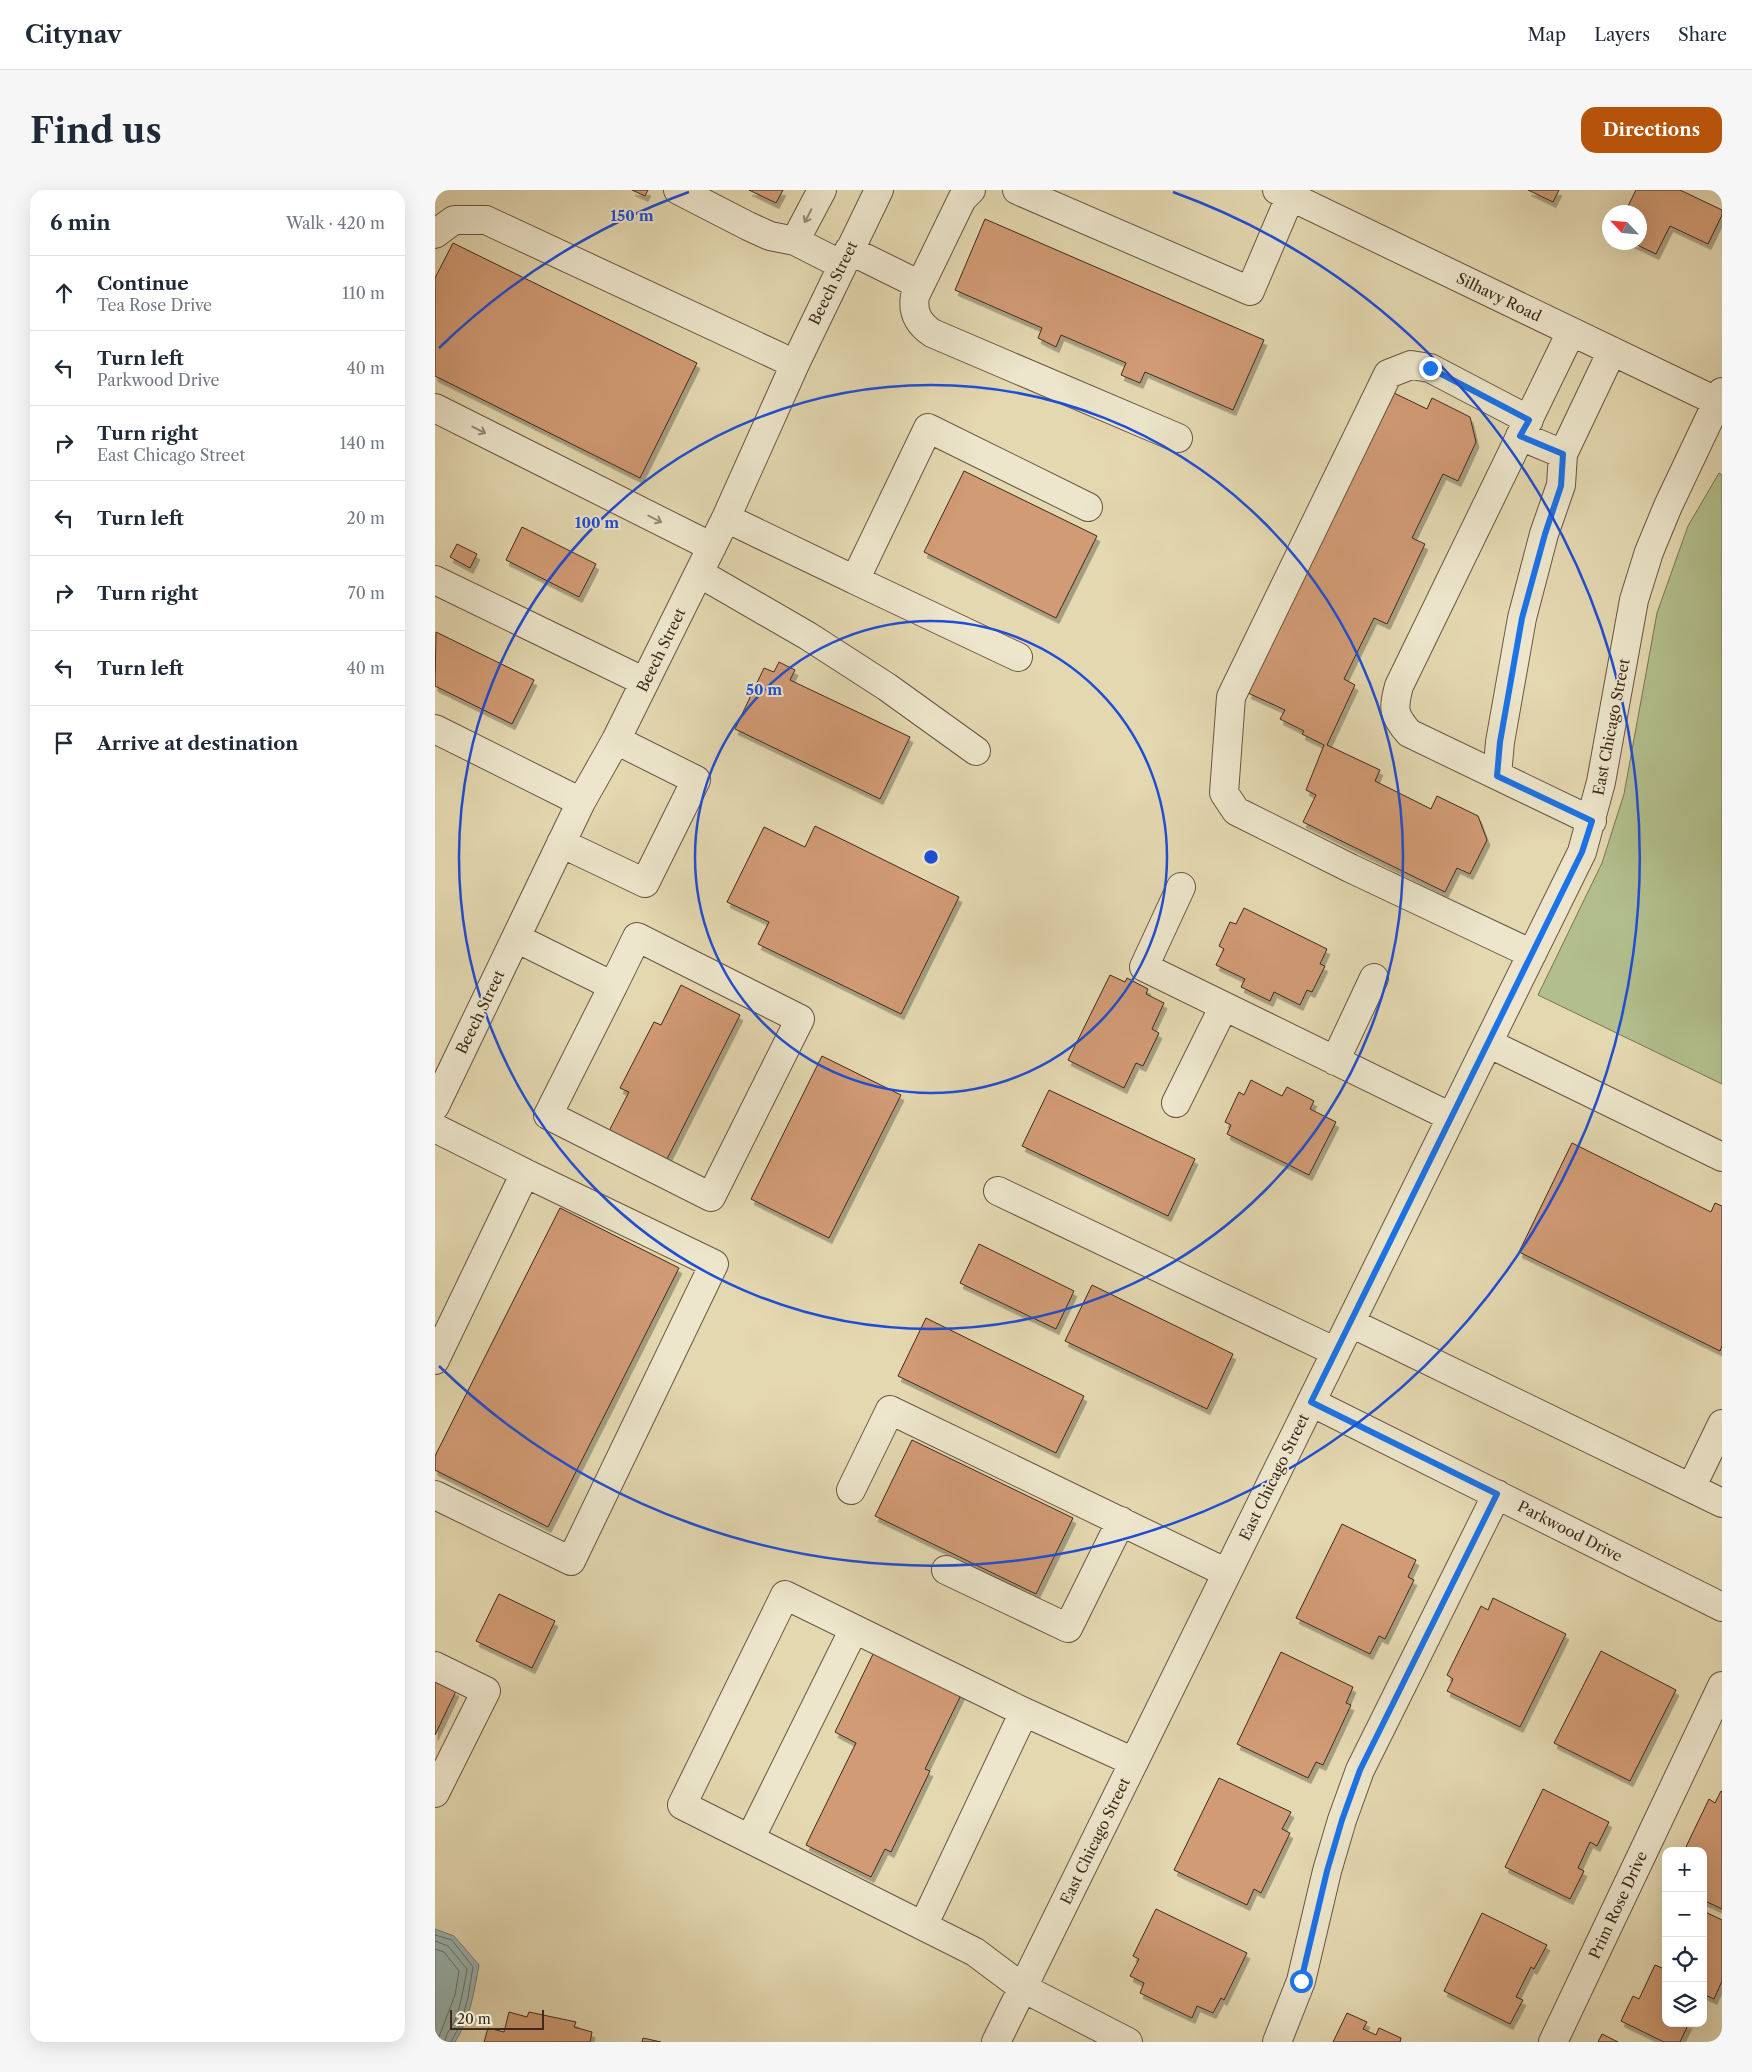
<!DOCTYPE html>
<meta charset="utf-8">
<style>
:root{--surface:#fff;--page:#f6f6f7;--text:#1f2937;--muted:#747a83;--line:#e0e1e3;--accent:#b45309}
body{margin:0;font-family:"Libre Caslon Text",serif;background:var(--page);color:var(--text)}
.controls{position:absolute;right:15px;bottom:15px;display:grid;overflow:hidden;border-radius:10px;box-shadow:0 5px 20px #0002}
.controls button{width:45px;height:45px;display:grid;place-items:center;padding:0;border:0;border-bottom:1px solid var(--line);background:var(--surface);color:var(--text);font:25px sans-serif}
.compass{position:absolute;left:1167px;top:15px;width:45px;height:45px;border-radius:50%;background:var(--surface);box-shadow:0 5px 20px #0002;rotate:296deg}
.scale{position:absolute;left:15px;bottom:12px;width:94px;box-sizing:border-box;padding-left:5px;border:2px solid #3e2a1c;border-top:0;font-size:14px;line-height:18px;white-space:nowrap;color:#3e2a1c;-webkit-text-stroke:4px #ede6cc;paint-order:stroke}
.stop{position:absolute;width:15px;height:15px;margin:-11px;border:4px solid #1a73e8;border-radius:50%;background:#fff}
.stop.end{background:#1a73e8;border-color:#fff;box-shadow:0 1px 5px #0008}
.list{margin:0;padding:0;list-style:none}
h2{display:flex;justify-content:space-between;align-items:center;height:65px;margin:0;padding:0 20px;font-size:21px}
h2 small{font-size:16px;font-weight:400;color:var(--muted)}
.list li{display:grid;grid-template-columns:32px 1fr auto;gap:15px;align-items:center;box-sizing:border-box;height:75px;padding:0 20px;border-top:1px solid var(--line)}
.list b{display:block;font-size:19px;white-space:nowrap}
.list p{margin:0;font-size:16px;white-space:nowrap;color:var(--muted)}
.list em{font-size:16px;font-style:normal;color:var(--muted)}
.icon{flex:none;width:28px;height:28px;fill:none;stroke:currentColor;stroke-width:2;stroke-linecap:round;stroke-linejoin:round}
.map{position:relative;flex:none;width:1287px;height:1852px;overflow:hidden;border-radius:15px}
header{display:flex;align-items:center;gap:30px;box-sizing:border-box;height:70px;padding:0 25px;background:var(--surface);border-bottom:1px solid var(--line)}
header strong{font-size:24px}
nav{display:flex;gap:28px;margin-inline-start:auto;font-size:18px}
.intro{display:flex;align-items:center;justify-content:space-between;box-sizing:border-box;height:120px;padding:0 30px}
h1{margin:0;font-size:35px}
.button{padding:12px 22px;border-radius:15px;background:var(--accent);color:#fff;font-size:18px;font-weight:700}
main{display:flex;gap:30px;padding:0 30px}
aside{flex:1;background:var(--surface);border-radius:15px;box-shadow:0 5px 20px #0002}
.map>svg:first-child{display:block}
.green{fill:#b2bf8d;stroke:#787454}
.water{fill:#99b8b6;stroke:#757f78}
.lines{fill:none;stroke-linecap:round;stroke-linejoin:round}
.shore{stroke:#6c7169;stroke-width:1}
.building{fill:#d19b74;stroke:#3e2a1c;filter:url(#shadow)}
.minor-casing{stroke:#685641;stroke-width:30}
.minor{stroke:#ede6cc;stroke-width:28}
.oneway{stroke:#968874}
.route{stroke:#1a73e8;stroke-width:6}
.ring{fill:none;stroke:#1d4ed8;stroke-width:2.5}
.labels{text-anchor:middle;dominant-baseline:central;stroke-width:4;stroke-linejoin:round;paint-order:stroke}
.street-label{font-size:15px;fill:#3e2a1c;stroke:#ede6cc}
.centre{fill:#1d4ed8;stroke:#ede6cc;stroke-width:2.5}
.ring-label{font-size:15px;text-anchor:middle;font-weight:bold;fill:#1d4ed8;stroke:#ede6cc;stroke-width:4;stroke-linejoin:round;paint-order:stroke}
</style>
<header>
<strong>Citynav</strong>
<nav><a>Map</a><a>Layers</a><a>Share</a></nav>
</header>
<div class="intro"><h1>Find us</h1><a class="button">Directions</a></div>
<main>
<aside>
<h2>6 min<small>Walk · 420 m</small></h2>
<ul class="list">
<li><svg class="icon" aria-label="ahead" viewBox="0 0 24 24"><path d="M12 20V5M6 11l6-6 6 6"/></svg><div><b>Continue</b><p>Tea Rose Drive</p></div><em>110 m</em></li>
<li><svg class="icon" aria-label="left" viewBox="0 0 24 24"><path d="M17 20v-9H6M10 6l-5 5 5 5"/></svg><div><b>Turn left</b><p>Parkwood Drive</p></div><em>40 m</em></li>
<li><svg class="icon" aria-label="right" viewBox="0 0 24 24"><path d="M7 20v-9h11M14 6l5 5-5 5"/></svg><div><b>Turn right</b><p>East Chicago Street</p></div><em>140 m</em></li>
<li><svg class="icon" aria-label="left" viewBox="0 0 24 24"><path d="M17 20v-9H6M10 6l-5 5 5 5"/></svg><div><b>Turn left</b></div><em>20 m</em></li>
<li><svg class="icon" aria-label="right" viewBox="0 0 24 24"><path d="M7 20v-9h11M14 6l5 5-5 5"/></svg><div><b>Turn right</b></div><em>70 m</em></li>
<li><svg class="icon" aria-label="left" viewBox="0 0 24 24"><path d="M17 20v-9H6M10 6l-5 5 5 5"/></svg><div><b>Turn left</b></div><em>40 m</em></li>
<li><svg class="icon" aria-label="arrive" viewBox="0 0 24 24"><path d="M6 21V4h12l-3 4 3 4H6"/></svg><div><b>Arrive at destination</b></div></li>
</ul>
</aside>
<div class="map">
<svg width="1287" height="1852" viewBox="0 0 1287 1852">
<defs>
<filter id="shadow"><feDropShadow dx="3" dy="5.5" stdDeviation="0" flood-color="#0004"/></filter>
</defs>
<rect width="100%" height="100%" fill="#e4d8b1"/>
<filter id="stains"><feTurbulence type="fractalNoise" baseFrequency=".004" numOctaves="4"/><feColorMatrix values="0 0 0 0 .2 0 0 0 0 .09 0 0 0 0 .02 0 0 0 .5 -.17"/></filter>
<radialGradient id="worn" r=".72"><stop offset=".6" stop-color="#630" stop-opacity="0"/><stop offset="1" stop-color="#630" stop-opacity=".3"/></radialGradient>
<path class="green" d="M1284 283 1287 285V894L1103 805 1167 673 1189 604 1222 423 1253 336Z"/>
<path class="water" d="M0 1739 19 1746 44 1775C39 1803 35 1828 20 1852H0Z"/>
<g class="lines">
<path class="shore" d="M0 1745 17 1750 38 1777 33 1808 25 1835 16 1852
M0 1751 13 1756 32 1779C29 1796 26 1814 20 1830 17 1838 10 1843 10 1852
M0 1759 9 1762 24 1781 20 1805 2 1852"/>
</g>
<path class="building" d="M197 0H213L210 6Z
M314 0H348L341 13Z
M1093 0H1124L1118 12Z
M1201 0H1245L1287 20V25L1273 54 1235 36 1221 64 1196 52H1204V22H1190Z
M550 29 829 150 798 220 710 182 705 193 686 185 691 173 626 145 621 157 603 148 607 138 520 100Z
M18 53 262 173 205 288 0 186V88Z
M959 203 992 219 997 208 1035 227 1041 252 1023 291 1008 284 977 348 990 354 952 434 939 428 909 489 920 495 892 555 945 580 940 591 996 619 1002 606 1043 626 1052 650 1035 684 1022 678 1010 702 868 632 881 605 871 600 889 555 867 544 869 541 845 529 850 520 813 503Z
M529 281 662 346 621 428 489 362Z
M87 337 161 374 144 407 71 370Z
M22 354 42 364 35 378 15 367Z
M1 442 99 490 77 534 0 496Z
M344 472 360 480 355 490 475 547 445 609 300 539 329 478 339 482Z
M380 636 524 707 466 824 323 754 334 732 292 712 329 637 370 657Z
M809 718 892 759 885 774 890 776 877 802 872 800 865 815 839 802 835 811 806 797 810 789 781 775 789 759 784 756 795 732 801 734Z
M675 785 690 792 692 788 713 799 711 804 729 813 717 839 724 843 708 876 701 873 689 898 633 870Z
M246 795 305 825 230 973 173 943 194 902 185 898 219 832 226 835Z
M387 866 466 905 394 1048 316 1009Z
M816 890 847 906 852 897 879 911 875 919 901 932 874 985 792 944 796 935 790 932 804 902 809 905Z
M614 900 760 969 733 1026 587 956Z
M1137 953 1276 1022 1280 1013 1287 1016V1156L1285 1161 1084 1062Z
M125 1018 244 1078 113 1337 0 1280V1266Z
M544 1054 639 1101 621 1139 525 1093Z
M657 1095 798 1164 772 1219 630 1151Z
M491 1128 649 1206 621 1263 463 1186Z
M477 1250 638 1328 601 1404 440 1326Z
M907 1334 981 1370 973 1387 979 1390 950 1449 944 1446 935 1464 861 1428Z
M64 1404 120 1431 97 1478 41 1451Z
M1058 1408 1131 1444 1085 1537 1012 1501 1018 1489 1012 1485 1046 1416 1053 1420Z
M440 1460 527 1503 490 1579 495 1581 456 1662 450 1659 436 1687 371 1655 421 1553 400 1542Z
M1166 1461 1241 1500 1195 1591 1119 1553Z
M846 1462 918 1497 911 1513 916 1515 888 1575 881 1572 873 1588 802 1554Z
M0 1491 21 1501 0 1545Z
M784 1588 856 1622 847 1639 855 1643 826 1703 819 1699 812 1715 739 1680Z
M1108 1599 1174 1632 1162 1656 1155 1652 1143 1678 1149 1681 1135 1709 1070 1677Z
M1286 1601 1287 1602V1719L1268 1710V1661H1249L1274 1609 1280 1613Z
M721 1719 812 1763 789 1810 786 1808 778 1823 762 1816 757 1828 705 1803 709 1793 695 1786 704 1769 698 1766Z
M1268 1721 1287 1730V1791L1279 1809 1268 1804Z
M1047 1723 1112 1755 1099 1779 1096 1777 1081 1807 1088 1810 1075 1834 1009 1801Z
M1231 1770V1833H1254L1245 1852H1229L1186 1831 1198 1806 1204 1809 1220 1775 1227 1778Z
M74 1822 92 1827 94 1822 141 1832 139 1837 157 1842 155 1852H49L53 1838 69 1842Z
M912 1823 932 1832 928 1839 941 1845 944 1838 966 1848 965 1852H898Z
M1167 1844 1183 1852H1163Z
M208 1848 226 1852H207Z"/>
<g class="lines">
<defs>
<path id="minor" d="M243 0 313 36 335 46 360 51 407 75
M536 0 527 9 480 106C477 123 484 134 497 143L743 248
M582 0 815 101 855 7
M842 0 1287 214
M0 44 19 30H51L360 174
M360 51 387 0
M414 60 485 95
M1136 142 964 496C958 519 958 525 974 543L1157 631
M0 218 277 357
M1094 230 995 178 976 175 953 184 796 507 789 603 801 621 915 678 1097 764
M1085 246 1128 264
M291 328 420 390 493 238 653 317
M264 383 373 446 452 497 541 561
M0 390 210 492
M420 390 583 467
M0 539 146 612
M1062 585 1065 552 1087 428 1109 344 1126 295 1128 264 1177 161
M126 653 210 693 261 590 181 550
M746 697 709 777 1016 927
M81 748 178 796 113 925 276 1007 365 829 202 747 178 796
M1053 853 1287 967
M900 871 939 788
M741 913 789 816
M0 916 146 612 181 550 291 328 360 174 444 0
M0 938 90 983 0 1170
M563 1001 901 1162
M916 1133 1287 1313
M876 1212 1287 1417
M1256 1298 1287 1234
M416 1300 455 1220 792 1383
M0 1305 136 1371 279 1074 90 983
M511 1380 633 1438 686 1331
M0 1476 51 1501 0 1603
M315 1649 419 1439
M488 1736 589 1522
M561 1852 1147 662 1166 592 1199 410 1214 362 1233 316 1287 202
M693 1852 588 1798 540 1762 247 1615 350 1405 589 1522 699 1572
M842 1852 866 1791 892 1681 907 1630 925 1580 1062 1304
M1118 1852 1287 1496"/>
</defs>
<use href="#minor" class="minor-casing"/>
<use href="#minor" class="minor"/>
</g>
<defs><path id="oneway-shaft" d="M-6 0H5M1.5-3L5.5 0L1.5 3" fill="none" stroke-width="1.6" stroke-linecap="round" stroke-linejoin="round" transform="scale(1.25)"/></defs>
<g class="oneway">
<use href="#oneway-shaft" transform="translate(373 26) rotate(117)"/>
<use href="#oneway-shaft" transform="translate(44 240) rotate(27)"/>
<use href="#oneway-shaft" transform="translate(220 329) rotate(27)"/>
</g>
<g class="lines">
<path class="route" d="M866 1791 892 1681 907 1630 925 1580 1062 1304 876 1212 1147 662 1157 631 1062 586 1065 552 1087 428 1110 344 1126 296 1128 264 1085 246 1094 230 995 178"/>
</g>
<g class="ring">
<circle cx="496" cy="667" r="236"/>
<circle cx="496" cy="667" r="472"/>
<path d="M4 158A708 708 0 0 1 254 2M738 2A708 708 0 1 1 4 1176"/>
</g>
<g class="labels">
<g class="street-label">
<text transform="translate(398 93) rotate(-64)">Beech Street</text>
<text transform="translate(1064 107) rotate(26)">Silhavy Road</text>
<text transform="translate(226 460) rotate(-64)">Beech Street</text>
<text transform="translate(1176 537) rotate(-79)">East Chicago Street</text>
<text transform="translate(45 822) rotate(-64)">Beech Street</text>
<text transform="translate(839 1287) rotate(-64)">East Chicago Street</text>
<text transform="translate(1135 1341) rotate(27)">Parkwood Drive</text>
<text transform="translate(660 1651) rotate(-64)">East Chicago Street</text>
<text transform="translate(1183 1715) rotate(-65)">Prim Rose Drive</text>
</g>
</g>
<circle cx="496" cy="667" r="8" class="centre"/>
<g class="ring-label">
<text x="197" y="31">150 m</text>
<text x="162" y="338">100 m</text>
<text x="329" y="505">50 m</text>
</g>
<rect width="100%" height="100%" filter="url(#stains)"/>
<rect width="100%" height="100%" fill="url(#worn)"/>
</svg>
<div class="controls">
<button>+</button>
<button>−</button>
<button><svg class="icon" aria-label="locate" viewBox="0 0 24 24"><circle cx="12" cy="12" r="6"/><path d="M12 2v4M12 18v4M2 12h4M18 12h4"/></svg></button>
<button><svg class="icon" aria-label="layers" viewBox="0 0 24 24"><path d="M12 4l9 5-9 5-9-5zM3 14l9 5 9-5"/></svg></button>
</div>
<svg class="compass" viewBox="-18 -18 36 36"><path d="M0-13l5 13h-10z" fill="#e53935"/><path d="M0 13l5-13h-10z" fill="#747a83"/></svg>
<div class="scale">20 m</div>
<div class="stop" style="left:866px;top:1791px"></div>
<div class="stop end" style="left:995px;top:178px"></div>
</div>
</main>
